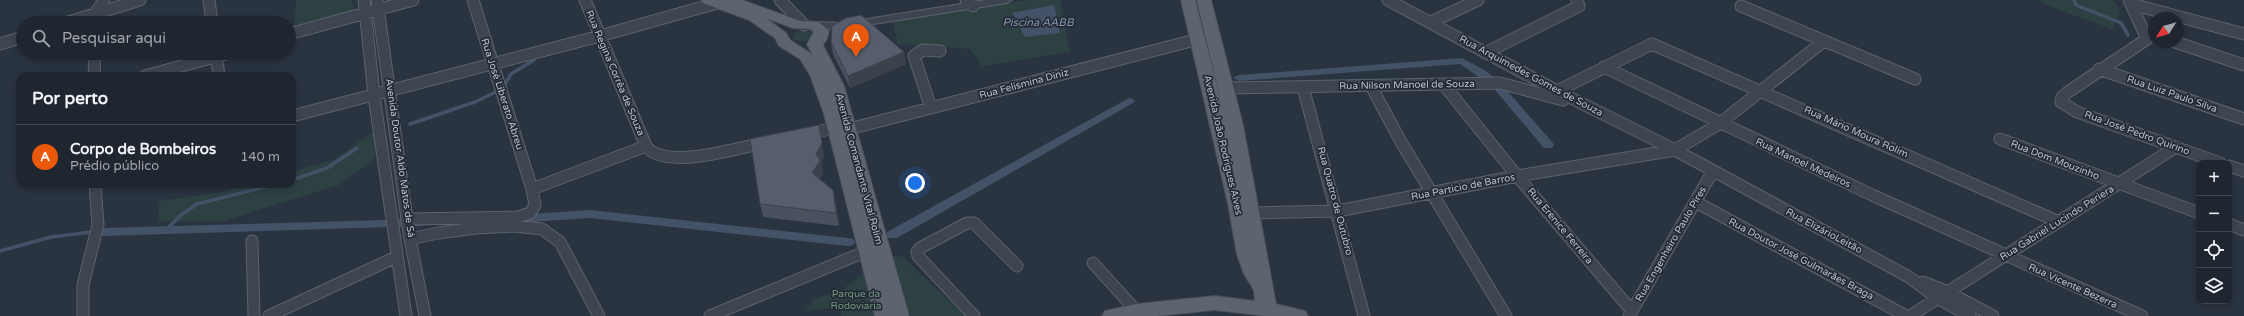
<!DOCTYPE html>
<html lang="pt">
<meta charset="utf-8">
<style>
:root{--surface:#202630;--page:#2d323c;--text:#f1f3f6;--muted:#a2a5ab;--line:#3d434c;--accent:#ea580c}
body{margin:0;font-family:"Varela Round",sans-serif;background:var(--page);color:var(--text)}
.controls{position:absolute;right:12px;bottom:12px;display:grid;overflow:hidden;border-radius:8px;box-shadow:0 2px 6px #0003}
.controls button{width:36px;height:36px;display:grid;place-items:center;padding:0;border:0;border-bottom:1px solid var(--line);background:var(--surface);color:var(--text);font:20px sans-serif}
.compass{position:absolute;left:2148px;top:12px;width:36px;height:36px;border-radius:50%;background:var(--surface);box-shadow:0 2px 6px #0003;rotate:233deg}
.you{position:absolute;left:915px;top:183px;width:14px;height:14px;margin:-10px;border:3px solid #fff;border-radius:50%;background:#1a73e8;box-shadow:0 0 0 6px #1a73e833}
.badge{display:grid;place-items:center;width:26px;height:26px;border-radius:50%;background:var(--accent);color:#fff;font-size:13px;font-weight:700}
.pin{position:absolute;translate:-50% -33px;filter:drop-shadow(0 1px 2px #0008)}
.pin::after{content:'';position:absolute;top:21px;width:14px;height:12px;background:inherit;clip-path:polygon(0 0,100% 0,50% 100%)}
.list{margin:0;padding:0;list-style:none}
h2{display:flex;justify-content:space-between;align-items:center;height:52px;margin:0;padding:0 16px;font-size:17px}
h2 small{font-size:13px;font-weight:400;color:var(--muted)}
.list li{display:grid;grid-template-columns:26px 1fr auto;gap:12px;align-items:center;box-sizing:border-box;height:64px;padding:0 16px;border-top:1px solid var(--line)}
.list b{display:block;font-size:15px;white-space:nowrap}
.list p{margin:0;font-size:13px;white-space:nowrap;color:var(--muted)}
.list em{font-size:13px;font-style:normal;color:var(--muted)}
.icon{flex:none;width:22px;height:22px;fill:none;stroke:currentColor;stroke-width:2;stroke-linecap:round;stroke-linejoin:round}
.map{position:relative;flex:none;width:2244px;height:316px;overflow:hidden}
.search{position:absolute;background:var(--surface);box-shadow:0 2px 6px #0003;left:16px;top:16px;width:280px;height:44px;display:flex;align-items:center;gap:10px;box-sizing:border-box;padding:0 14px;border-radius:22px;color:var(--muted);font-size:15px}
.panel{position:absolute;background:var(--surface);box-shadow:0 2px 6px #0003;left:16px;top:72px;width:280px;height:116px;border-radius:12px}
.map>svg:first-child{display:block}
.green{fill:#2d4042}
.water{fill:#445268}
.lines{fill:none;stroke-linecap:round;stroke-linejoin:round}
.stream{stroke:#445268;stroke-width:3.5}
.canal{fill:#445268;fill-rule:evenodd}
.minor-casing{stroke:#5c636d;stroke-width:13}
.tertiary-casing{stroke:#5c636d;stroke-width:2}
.primary-casing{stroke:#484e59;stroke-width:2}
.minor{stroke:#3e4550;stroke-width:11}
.tertiary{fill:#3e4550;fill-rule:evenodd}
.primary{fill:#5d6470;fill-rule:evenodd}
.wall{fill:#4a515e}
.shaded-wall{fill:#3c424c}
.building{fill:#565e6d;stroke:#3c424c}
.labels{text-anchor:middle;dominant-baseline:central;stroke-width:3.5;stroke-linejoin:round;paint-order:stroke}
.street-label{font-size:10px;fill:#bbc0ca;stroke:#232a35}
.park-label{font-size:10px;fill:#75987f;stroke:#232a35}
.water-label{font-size:11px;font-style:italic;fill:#8696ad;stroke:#232a35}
</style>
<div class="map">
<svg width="2244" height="316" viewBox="0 0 2244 316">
<rect width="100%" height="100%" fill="#2a3340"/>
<path class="green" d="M296 0H352L354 12 294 28Z
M1028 0H1060L1070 52 982 66 970 49 897 44 893 20Z
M2040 0H2112L2121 10 2112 29 2046 5Z
M808 29 813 31 816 35C810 42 802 42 794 40L792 37 796 32Z
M380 127 374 159 339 185 224 221 159 222 158 201 223 192 249 184H292V172L335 159Z
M902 256 966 316H908L892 257Z
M866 271 876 316H841L839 307 805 311 814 299 841 291Z"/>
<path class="water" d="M1054 5 1060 33 1025 37 1012 13Z"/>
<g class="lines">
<path class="stream" d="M2074 0 2076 5 2121 23 2128 35
M410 124 475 102 502 89 511 74 534 60
M292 180 327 168 357 148
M164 232 181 215 197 204 277 184
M0 251 51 237 92 232"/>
<path class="canal" d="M1462 58 1486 71 1498 81V85L1503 86 1552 142 1554 145 1552 148H1544L1495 90V86L1490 85 1460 64 1239 81 1233 78 1239 75Z
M1129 98 1133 99 1135 101 1133 103 897 238H887L886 235 887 232Z
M590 210 848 238 853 239 855 242 853 245 848 246 590 218 516 223 510 219 516 215Z
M418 219 424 223 423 226 103 236 97 232 103 228Z"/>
<defs>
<path id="minor" d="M209 0 212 23
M364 0 374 95 406 316
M377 0 409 234 425 316
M585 0 646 146C664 171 739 148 766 142
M780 0 804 25
M966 0 973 6
M1388 0 1557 91 1675 150 1909 277 1937 298 1970 316
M2129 0 2147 39 2068 92 2062 97 2061 102 2077 112 2220 163
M2131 4 2244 34
M1741 6 1915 79
M1431 22 1478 0
M65 23 140 0
M95 23V14L104 0
M289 34 413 0
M2175 42 2244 65
M0 44 23 37
M216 53 219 76
M1485 53 1579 6 1577 0
M1604 67 1872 195 2142 316
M2099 69 2244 119
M94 76 95 53
M145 76 229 53
M1444 85 1517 176 1632 311
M1371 86 1401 142 1506 316
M1303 87 1364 316
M1226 88 1500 83 1563 100
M1557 91 1652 44 2059 222
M931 108 914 56 923 50 940 51
M292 116 600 36 717 3
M849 129 1199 39
M806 134 835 128
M2000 139 2199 213
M2229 166 2244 171
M532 189 646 146
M1696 202 1906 316
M1251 213 1338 211 1517 176 1675 150 1719 124 1824 41
M407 219 518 217 530 213 535 205 532 189 473 0
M2229 224 2244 230
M410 239 438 233 476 228 514 226 542 229 560 242 599 316
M252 241 254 316
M1093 263 1141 316
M1923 282 1946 291 1993 316
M83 316V285L98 225 95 184
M269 316 396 257
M710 316 867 251
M974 316 918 256 917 252 920 248 967 223H974L1017 266
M1629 316 1713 171
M1910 316 2176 147"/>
<path id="tertiary" d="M986 0H1012L1007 3 842 29 814 28 808 25 814 22 842 23Z"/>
<path id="primary" d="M701 0H742L800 21 819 22 829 31 827 39 823 45 844 86 909 316H875L824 114 810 75 800 59 779 46 775 38 749 20 703 3ZM766 18 793 28 811 29 814 32 807 44 815 60 810 53 790 40 786 33Z
M1181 0H1195L1224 114 1197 0H1211L1243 125 1276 304 1305 311 1308 316H1266L1215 310 1157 316H1102L1105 311 1136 304 1215 296 1255 301 1254 290 1244 274 1237 255 1228 204Z"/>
</defs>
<use href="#minor" class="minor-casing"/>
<use href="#tertiary" class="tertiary-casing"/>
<use href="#primary" class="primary-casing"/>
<use href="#minor" class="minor"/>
<use href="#tertiary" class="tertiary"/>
<use href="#primary" class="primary"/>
</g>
<path class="wall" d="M831 42 906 64 850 88 833 54Z
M824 156 821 163 823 174 819 179 833 190 839 226 763 217 760 204Z"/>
<path class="shaded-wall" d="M904 52 906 64 850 88 848 76Z
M819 125 824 156 821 163 823 174 814 186 812 173 816 154Z
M833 190 836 203 839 226 836 213Z"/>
<path class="building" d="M861 15 904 52 848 76 831 42 832 26 846 18Z
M819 125 822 143 816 154 820 161 812 173 833 190 836 213 760 204 750 139Z"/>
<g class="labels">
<g class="street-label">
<text transform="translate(615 73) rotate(67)">Rua Regina Corrêa de Souza</text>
<text transform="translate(1531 76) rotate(28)">Rua Arquimedes Gomes de Souza</text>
<text transform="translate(1024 84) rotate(-15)">Rua Felismina Diniz</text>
<text transform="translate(1407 85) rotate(-1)">Rua Nilson Manoel de Souza</text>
<text transform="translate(502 94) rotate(72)">Rua José Liberato Abreu</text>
<text transform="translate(2172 94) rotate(19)">Rua Luiz Paulo Silva</text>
<text transform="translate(1856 132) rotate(24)">Rua Mário Moura Rolim</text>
<text transform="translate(2137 133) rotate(20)">Rua José Pedro Quirino</text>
<text transform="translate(1223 145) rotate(77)">Avenida João Rodrigues Alves</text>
<text transform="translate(400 158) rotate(82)">Avenida Doutor Aldo Matos de Sá</text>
<text transform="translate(2055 160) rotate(21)">Rua Dom Mouzinho</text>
<text transform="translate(1803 163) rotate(25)">Rua Manoel Medeiros</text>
<text transform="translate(859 169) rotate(75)">Avenida Comandante Vital Rolim</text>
<text transform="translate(1463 187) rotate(-11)">Rua Particio de Barros</text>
<text transform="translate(1335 201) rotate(75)">Rua Quatro de Outubro</text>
<text transform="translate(2057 223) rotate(-32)">Rua Gabriel Lucindo Periera</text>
<text transform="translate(1560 226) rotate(50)">Rua Erenice Ferreira</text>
<text transform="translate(1824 231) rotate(28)">Rua ElizárioLeitão</text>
<text transform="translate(1671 244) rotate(-60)">Rua Engenheiro Paulo Pires</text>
<text transform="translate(1801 259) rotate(28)">Rua Doutor José Gulmarães Braga</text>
<text transform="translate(2073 286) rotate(24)">Rua Vicente Bezerra</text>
</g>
<g class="park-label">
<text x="856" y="294">Parque da<tspan x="856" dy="12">Rodoviaria</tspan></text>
</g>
<g class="water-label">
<text x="1038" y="22">Piscina AABB</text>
</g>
</g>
</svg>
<div class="controls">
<button>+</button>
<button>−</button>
<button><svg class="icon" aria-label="locate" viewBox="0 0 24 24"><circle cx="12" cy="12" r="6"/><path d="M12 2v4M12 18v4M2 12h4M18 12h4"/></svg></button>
<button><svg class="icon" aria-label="layers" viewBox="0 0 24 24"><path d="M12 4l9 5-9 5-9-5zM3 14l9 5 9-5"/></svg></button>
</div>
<svg class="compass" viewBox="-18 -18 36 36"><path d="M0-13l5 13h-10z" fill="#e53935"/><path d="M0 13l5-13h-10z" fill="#a2a5ab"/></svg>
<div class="you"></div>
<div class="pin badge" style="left:856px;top:57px">A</div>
<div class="search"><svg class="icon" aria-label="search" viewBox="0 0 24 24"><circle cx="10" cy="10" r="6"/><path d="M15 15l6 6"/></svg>Pesquisar aqui</div>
<section class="panel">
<h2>Por perto<small></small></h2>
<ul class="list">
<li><span class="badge">A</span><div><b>Corpo de Bombeiros</b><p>Prédio público</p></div><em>140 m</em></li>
</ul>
</section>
</div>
